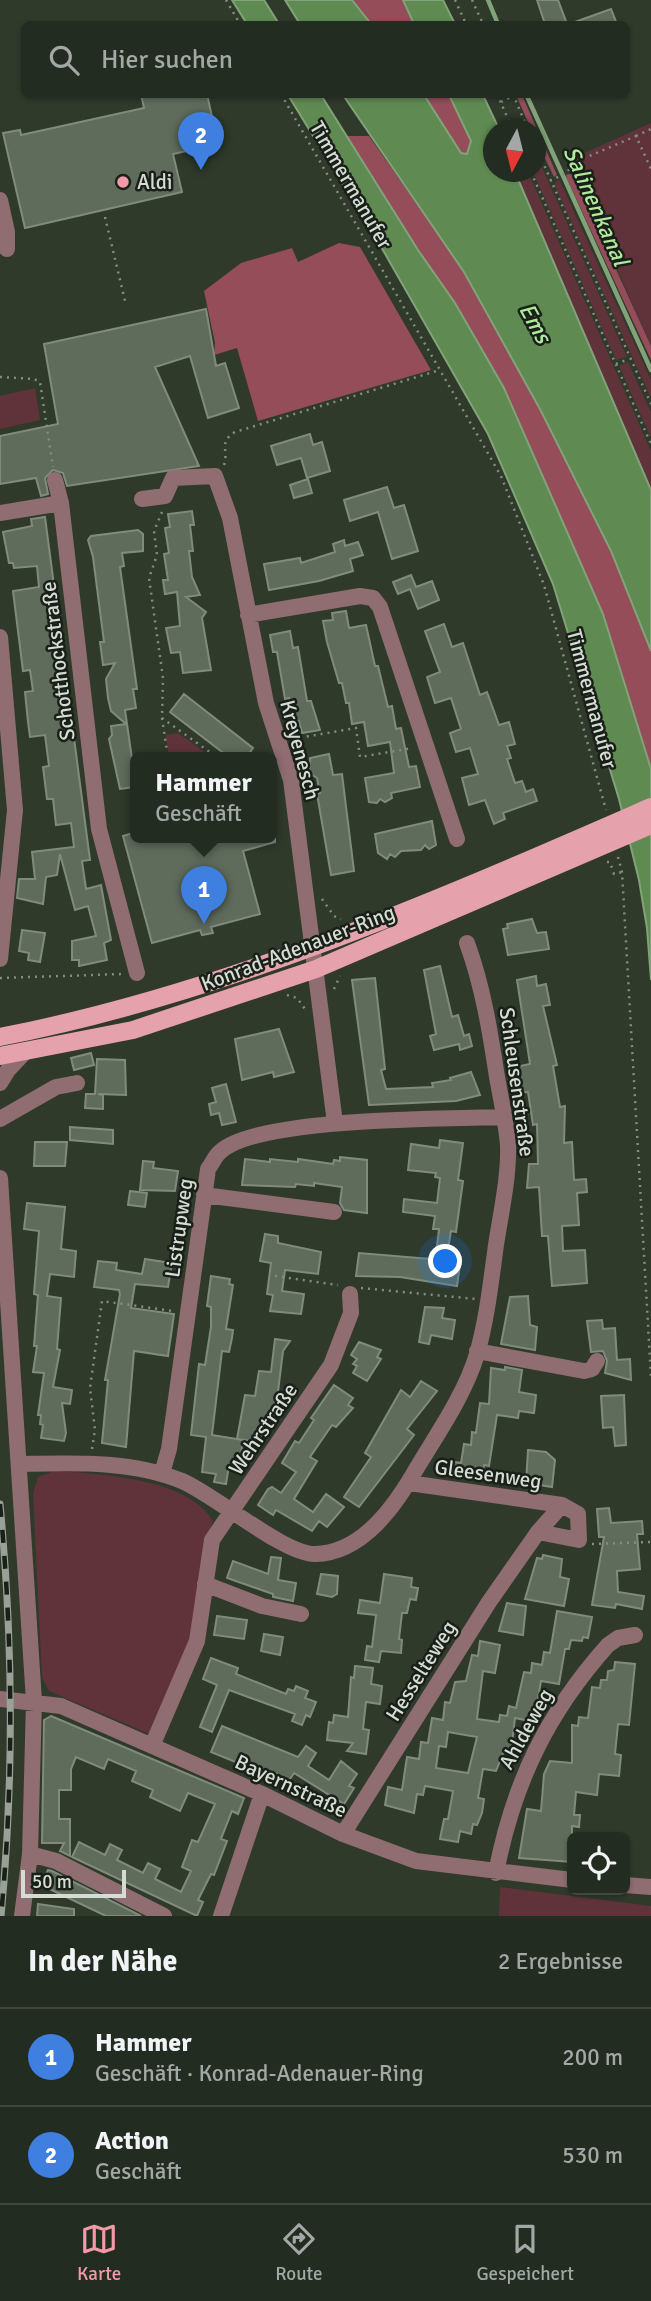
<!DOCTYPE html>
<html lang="de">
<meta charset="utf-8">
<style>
:root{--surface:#232c20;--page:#2b3429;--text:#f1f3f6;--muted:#a3a7a5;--line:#40483e;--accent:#f39aa8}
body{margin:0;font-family:Signika,sans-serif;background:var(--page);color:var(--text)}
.controls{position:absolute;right:21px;bottom:21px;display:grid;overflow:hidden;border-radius:10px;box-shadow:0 2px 5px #0004}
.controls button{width:63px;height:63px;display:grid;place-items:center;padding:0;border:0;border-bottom:2px solid var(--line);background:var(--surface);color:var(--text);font:35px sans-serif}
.compass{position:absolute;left:483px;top:119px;width:63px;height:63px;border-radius:50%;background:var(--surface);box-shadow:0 2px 5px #0004;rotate:187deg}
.scale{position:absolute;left:21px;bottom:18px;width:105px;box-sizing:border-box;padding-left:7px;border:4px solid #d5dcd3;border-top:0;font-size:19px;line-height:24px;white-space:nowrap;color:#d5dcd3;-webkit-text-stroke:5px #1a1f19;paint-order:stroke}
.you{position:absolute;left:446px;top:1262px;width:24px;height:24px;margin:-18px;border:5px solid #fff;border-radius:50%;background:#1a73e8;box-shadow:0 0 0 10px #1a73e833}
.badge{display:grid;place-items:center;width:46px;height:46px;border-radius:50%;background:var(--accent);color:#fff;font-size:23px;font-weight:700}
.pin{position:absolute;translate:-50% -58px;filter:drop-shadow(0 2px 4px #0008)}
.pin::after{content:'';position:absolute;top:37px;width:24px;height:21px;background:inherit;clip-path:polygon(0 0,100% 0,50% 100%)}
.popup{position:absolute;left:130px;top:752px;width:147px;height:91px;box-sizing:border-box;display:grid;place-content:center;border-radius:10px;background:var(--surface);filter:drop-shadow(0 2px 5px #0005);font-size:23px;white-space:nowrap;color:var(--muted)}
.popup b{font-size:26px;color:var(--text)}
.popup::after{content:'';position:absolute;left:50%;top:100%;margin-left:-14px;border:14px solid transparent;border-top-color:var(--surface)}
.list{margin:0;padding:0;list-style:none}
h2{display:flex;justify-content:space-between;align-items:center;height:91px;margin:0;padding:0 28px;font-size:30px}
h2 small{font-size:23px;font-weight:400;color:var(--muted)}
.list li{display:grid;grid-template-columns:46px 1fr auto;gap:21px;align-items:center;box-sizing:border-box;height:98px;padding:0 28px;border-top:2px solid var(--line)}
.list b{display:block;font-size:26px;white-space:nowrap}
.list p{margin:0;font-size:23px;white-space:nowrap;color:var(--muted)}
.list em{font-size:23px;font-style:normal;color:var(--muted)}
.icon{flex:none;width:38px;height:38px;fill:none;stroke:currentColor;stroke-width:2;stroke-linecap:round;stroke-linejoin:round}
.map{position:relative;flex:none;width:651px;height:1916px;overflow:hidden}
.search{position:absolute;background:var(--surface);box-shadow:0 2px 5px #0004;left:21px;right:21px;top:21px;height:77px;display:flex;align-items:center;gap:18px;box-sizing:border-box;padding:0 24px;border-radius:10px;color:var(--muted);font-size:26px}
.sheet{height:287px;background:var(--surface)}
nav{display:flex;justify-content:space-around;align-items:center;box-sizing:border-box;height:98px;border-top:2px solid var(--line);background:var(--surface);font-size:19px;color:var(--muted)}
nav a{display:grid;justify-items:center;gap:4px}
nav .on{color:var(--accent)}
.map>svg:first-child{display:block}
.green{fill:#60333a}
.forest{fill:#954d5a}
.water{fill:#5f8a52;stroke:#82a379;stroke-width:2}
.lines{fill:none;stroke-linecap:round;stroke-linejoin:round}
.stream{stroke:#82a379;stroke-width:4.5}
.building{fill:#5f6c5c;stroke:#7f8c7b;stroke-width:2;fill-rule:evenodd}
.path{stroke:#848d81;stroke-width:2.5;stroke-dasharray:2 5;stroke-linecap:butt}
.minor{stroke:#8f6d71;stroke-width:16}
.major{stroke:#e6a2ac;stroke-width:18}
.rail-casing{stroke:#99a196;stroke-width:7}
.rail{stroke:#1a1f19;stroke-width:4.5;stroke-dasharray:13;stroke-linecap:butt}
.poi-dot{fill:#f39aa8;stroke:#1a1f19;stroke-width:2.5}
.labels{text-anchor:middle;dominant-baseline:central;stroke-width:5;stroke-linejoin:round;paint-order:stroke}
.poi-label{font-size:21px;fill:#d5dcd3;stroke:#1a1f19;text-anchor:start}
.street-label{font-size:21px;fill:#d5dcd3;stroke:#1a1f19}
.water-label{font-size:23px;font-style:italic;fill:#adeb9a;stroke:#1a1f19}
</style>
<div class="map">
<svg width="651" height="1916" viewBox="0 0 651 1916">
<rect width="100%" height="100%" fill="#2f3a2b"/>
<path class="green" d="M651 123V346L569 160Z
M536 154 627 357 616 360 533 172Z
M515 172H528L651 451V490Z
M559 179 651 380V398L554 184Z
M628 362 651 412V438L619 366Z
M35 388 40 420 0 429V396Z
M178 733 213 758H169L166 735Z
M55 1471C99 1474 189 1478 213 1521L207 1536 192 1636 152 1735 49 1691 42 1677 33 1493 38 1477Z
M500 1887 651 1906V1916H499Z"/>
<path class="forest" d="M352 0H403L414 24H371Z
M424 95H449L471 141 467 155 461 153Z
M516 95H522L557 175 554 177 536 140V130L531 129Z
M346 136H369L464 272 541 411 611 551 651 651V769L603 614 504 388 455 303 418 250Z
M570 174 573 175 651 346V360L567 179 566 175Z
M339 243 360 247 431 370 258 421 237 348 214 355 215 343 204 291 241 263 292 248 298 262Z"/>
<path class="water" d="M232 0H264L279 24H247Z
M285 0H352L371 24H300Z
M403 0H443L455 24H414Z
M288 95H321L418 250 455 303 504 388 603 614 651 769V980L647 928 639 880 619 799 553 584 488 434 380 245Z
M343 95H424L461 153 467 154 471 141 449 95H483L499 129 494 130V172H515L651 490V651L611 551 541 411 464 272Z"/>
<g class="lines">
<path class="stream" d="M488 0 498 24
M526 94 651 370"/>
</g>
<path class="building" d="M537 0H558L567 24H545Z
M611 9 617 24H572V23Z
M141 94H207L218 144 173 154 182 192 25 228 3 133 20 130 21 135 144 108Z
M206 309 216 366 225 363 239 408 208 418 190 356 155 367 199 466 67 486 63 473 53 470 45 478 48 494 41 496 36 478 0 484V436L58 424 44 344Z
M310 434 313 445 322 442 330 471 307 478 301 458 277 465 271 446Z
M308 479 312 493 294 498 290 485Z
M387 487 394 508 404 505 418 551 392 559 378 512 350 521 344 500Z
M192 511 194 525H190L193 551H189L192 577 200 595 186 597 206 612 202 618 211 670 183 673 180 652 171 653 166 628 180 626 177 592 165 594 163 580H168L164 554 169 553 165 528 170 527 168 514Z
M45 517 90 860 82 861 86 889 101 885 111 940 104 943 107 960 79 966V960H72V941L96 936 88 906 75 910 60 854 57 875 46 877 43 904 17 898 19 879H35L32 852 74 847 71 823 56 825 53 799H47L43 767 49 766 45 735 30 737 28 722 25 692 33 691 30 670 23 671 13 591 39 587 37 566 14 568 13 563H9L3 532 32 526 31 519Z
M138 530 143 534V551L122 553 124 566 120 567 137 689H133L136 708 125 710 136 787 120 789 109 739 112 735 111 726 126 724 111 711 108 698 106 679 115 663 103 665 100 642H104L93 557 88 540 91 536Z
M344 540 345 546 358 542 363 555 350 559 353 571 319 581 269 590 264 564 300 558 301 563 335 552 333 544Z
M411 575 416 587 432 581 439 600 418 609 410 589 398 594 393 582Z
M346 611 349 628 366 625 375 666H378L388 707 392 706 396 729 401 728 409 767 416 766 420 787 391 793 392 798 385 802 380 799 377 803 369 802 365 778 394 773 390 742 368 746 364 722 352 724 349 703H346L342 683H339L327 642 323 621 333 620 332 613Z
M444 624 452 647 463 643 480 695 487 692 499 725 509 722 515 744 507 746 511 758 507 759 515 783 522 781 526 792 533 789 537 801 503 813 505 819 494 824 485 800 469 805 462 778 478 774 470 748 456 752 450 733 461 729 451 698 435 703 427 677 440 672 425 631Z
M290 631 293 648 298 647 307 701H311L320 730 302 733 299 721 294 722 289 698 285 699 277 652H273L270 635Z
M184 694 253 748 246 758H230L170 712Z
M329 754 333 775 342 774 354 871 331 875 317 794 320 793 317 778 309 773 310 758Z
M432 821 436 845 429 849 425 845 421 850 401 851 395 857 390 854 387 859 378 853 375 834Z
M136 832V838H275V842L243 851 260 914 211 927 213 933 202 935 200 930 152 943 123 836Z
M532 919 537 933 546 932 549 949 508 955 503 929 508 928 507 924Z
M22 930 45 933 40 962 28 960 29 953 19 951Z
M440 966 452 1017 458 1015 464 1036 469 1034 472 1046 460 1050 459 1044 434 1050 430 1036 436 1034 424 970Z
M536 976 537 986 546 984 550 1005 543 1006 557 1065 553 1066 560 1107 565 1106 564 1143 572 1142 574 1180 586 1179 587 1192 577 1193 579 1225 562 1226 563 1251 585 1250 587 1283 552 1286 548 1236H542L539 1187 527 1188 529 1164H538L537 1124 533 1125 528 1092 519 1093 515 1067 530 1064 517 980Z
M375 978 385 1069 381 1070 386 1089 433 1087 432 1083 451 1080 450 1078 471 1072 480 1095 456 1101 369 1105 352 980Z
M279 1029 294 1072 274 1077 273 1072 242 1080 235 1039Z
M91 1053 94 1065 74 1070 71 1058Z
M97 1059 125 1060 126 1095 98 1094 103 1095V1109L85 1108 86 1094H95Z
M226 1084 236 1122 222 1125 219 1113 211 1115 209 1104 216 1102 212 1088Z
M70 1127 113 1130V1144L70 1140Z
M440 1140 463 1143 458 1180 463 1181 456 1232 451 1231 447 1255 461 1257 457 1286 400 1277 356 1276 359 1253 431 1259V1253L436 1254 439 1229H433L435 1216 403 1212 404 1199 437 1203 440 1178 435 1177 436 1173 408 1170 411 1144 439 1148Z
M35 1142H67L65 1166H34Z
M340 1157 367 1160V1213L344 1210 340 1203 342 1187 314 1183V1186L296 1184 295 1187 242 1185 245 1159 270 1162V1159L298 1162V1159L333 1164 334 1160 340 1161Z
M143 1161 154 1162 153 1168 178 1171 175 1191 140 1190Z
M130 1191 147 1193 145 1207 128 1205Z
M27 1203 65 1207 61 1249 76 1251 74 1277 50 1274 47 1296 61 1298 57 1349 60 1350 53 1387 72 1390 70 1404 62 1403 66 1433 64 1441 41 1438 43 1425 40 1424 41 1415H38L44 1373 33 1372 37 1346H34L38 1295 34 1294 39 1231 24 1229Z
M265 1234 278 1236V1243L321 1252 318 1274 285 1270 282 1291 304 1294 301 1314 270 1311 273 1295 267 1294 271 1263 260 1261Z
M145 1259 172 1263 168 1287 135 1284 131 1308 174 1314 168 1356 134 1351 126 1447 102 1443 108 1380H105L120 1294 119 1290 94 1287 98 1261 117 1263 116 1270 142 1274Z
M211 1276 230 1279 229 1284 233 1285 226 1329 233 1330 232 1338 229 1352 222 1351 212 1435 243 1440 240 1460 235 1466 229 1465 226 1484 214 1482 216 1474 202 1472 206 1437 191 1435 199 1364 205 1365 211 1327V1307L207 1306Z
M528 1296 530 1325 537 1327 535 1350 501 1344 510 1297Z
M425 1307 444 1308 442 1318 455 1320 452 1339 431 1335 429 1344 419 1342Z
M602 1320 603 1329 615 1328 617 1360 630 1359 631 1380 605 1373 607 1361 603 1351 591 1352 587 1321Z
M275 1339 290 1341 283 1351 275 1416H270L268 1432 262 1431 260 1442 237 1439 245 1395 255 1396 259 1371 271 1372Z
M359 1342 381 1350 377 1357 381 1359 367 1381 353 1373 357 1366 353 1364 357 1359 351 1355Z
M505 1367 522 1370 519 1392 536 1395 534 1413 519 1411 518 1418 497 1415 489 1466 484 1465 483 1476 446 1475 448 1461 461 1463 464 1444 471 1445 472 1432 476 1433 480 1403 489 1404 491 1368 505 1370Z
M421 1381 437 1391 407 1429 414 1435 359 1507 344 1497 371 1457 365 1453 401 1390 410 1397Z
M334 1385 353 1398 348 1405 353 1408 336 1427 332 1425 310 1457 317 1461 294 1499 313 1512 326 1494 344 1507 327 1527 319 1521 312 1531 276 1510 273 1515 258 1505 268 1489 272 1487 281 1493 296 1472 282 1463 295 1441 299 1443 314 1420 311 1418Z
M624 1395 626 1445 615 1446 613 1427 603 1428 601 1396Z
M528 1450 546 1452 555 1460 552 1487 526 1483Z
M609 1508 611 1523 642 1521 643 1534H637L640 1569 617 1571 618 1592 644 1596 642 1609 616 1604 615 1608 592 1605 604 1537H599L597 1509Z
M543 1555 562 1559 560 1577 569 1579 564 1606 525 1599 537 1558 542 1559Z
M271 1557 281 1558 278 1580 296 1583 293 1601 273 1597V1594L227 1578 233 1561 268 1574Z
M321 1574 338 1576 337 1594 332 1597 317 1594Z
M384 1574 412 1578 411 1587 418 1588 416 1600 410 1599 407 1613H402L399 1639 402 1640 401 1653 381 1651 379 1662 365 1660 367 1646 372 1647 376 1615 358 1613 360 1600 380 1603Z
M507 1603 526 1606 523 1635 499 1631Z
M557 1611 592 1617 588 1638 583 1637 582 1641 571 1640 569 1649H565L559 1684 541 1681 534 1722 515 1718 511 1752 504 1751 496 1771 483 1769 478 1798 484 1799 482 1813 477 1825 473 1824 471 1834 460 1831 458 1842 440 1839 444 1819H448L453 1791 425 1786 423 1795 417 1794 414 1813 385 1805 388 1787 402 1790 407 1757 419 1759 421 1742 428 1743 432 1718 443 1720 445 1702 450 1703 455 1682 466 1681 472 1655 478 1656 480 1641 500 1645 495 1673 483 1671 477 1719 499 1722 500 1715 507 1716 509 1706 516 1708 524 1672 531 1673 532 1663 542 1665 544 1652 550 1653ZM448 1732 477 1737 468 1773 436 1768 439 1746 446 1747Z
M217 1616 247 1620 244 1639 214 1635Z
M264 1634 283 1637 280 1655 261 1651Z
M211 1658 238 1668 236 1674 286 1694 288 1689 294 1691 296 1686 308 1691 305 1698 316 1702 310 1717 306 1715 302 1725 292 1721 295 1714 229 1690 212 1732 200 1727 217 1685 203 1679Z
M615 1662 635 1664 629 1725 618 1724 615 1754 621 1755 619 1776 599 1774 597 1795 576 1792 574 1815H580L579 1827 572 1826V1862L519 1858 527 1809 541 1811 544 1774 550 1761 572 1763V1725L578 1726 579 1717 588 1718 592 1687 600 1688 601 1680H607L608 1671 614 1670Z
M355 1666 373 1668 371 1684 382 1686 380 1704 366 1702 363 1729 369 1730 366 1754 347 1751 353 1743 327 1740 329 1722 333 1723 334 1715 348 1717 351 1677 354 1678Z
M51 1716 244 1798 238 1814 232 1811 221 1839 227 1841 214 1875 211 1874 198 1900 203 1902 197 1916 72 1857 79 1842 105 1855 110 1844 122 1850 117 1860 143 1873 148 1863 160 1869 155 1879 181 1892 191 1871 182 1867 192 1840 198 1842 215 1804 188 1793 180 1811 150 1797 153 1790 132 1781 136 1771 108 1759 104 1769 76 1757 71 1769V1790H59V1819H70V1856L60 1851 64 1843H42L44 1720Z
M222 1726 298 1757 306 1746 316 1753 308 1766 329 1780 341 1761 357 1774 349 1786 354 1788 344 1804 294 1773 288 1782 272 1771 270 1776 211 1752Z
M48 1870 52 1871 141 1916H106L41 1885Z
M38 1904 74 1909V1916H37Z"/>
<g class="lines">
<path class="path" d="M226 0 240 24
M455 0 466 24
M472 0 483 24
M281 94 501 476 544 585 606 810
M497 94 513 130
M513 94 528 130
M501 102 513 96
M636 136 651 129
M536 147 651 404
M531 172 651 444
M550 181 568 172 571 164 636 136 651 169
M105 217 126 305
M616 364 629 359
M0 377 34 379 40 382 53 467
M224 465C229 451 218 442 235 432L440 370
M162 512 154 531 157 555 149 578 163 678 162 718 218 758
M162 718 168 758
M293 739 356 728 360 757 413 748
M618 857 622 872 651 1377
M607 862H610L614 874 622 872
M322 899 334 916 341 919
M0 978 123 974
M334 989 340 976
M287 995 297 998 305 1009
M275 1276 338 1285
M361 1288 476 1299
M92 1449 95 1430 90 1388 102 1301 173 1311
M592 1544 651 1542"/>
<path class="minor" d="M0 200 7 232V249
M55 480 61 503 99 829 137 973
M142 499 165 496 173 478 215 476 230 518 266 703 291 780 335 1123
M0 513 61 503
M248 615 360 596 373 598 380 607 457 839
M0 637 15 810 0 959
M0 1083 8 1070 25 1052
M0 1119 56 1087 77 1083
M0 1178 34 1701 30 1854 22 1916
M204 1195 334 1212
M477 1351 584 1371 592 1369 597 1361
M20 1464C73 1463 131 1460 182 1481 215 1495 285 1555 315 1554 363 1553 396 1505 418 1466 439 1431 465 1394 477 1354 487 1319 491 1281 496 1245 501 1212 509 1178 508 1145 506 1122 501 1099 497 1077 490 1031 483 987 467 943
M162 1473 169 1449 208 1169C212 1164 215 1156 220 1152 257 1117 448 1119 504 1117
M409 1483 562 1505
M205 1584 262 1606 301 1614
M0 1699 61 1706 262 1794 343 1834 416 1861 572 1880
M152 1746 197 1641 212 1540 331 1365 351 1313 350 1294
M343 1834 489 1602 538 1532 562 1505 578 1514 579 1540 538 1532
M30 1854 56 1861 164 1916
M496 1873C513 1784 547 1713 608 1645L618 1638 635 1635
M625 1885 651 1887
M221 1916 262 1794"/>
<path class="major" d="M0 1037C227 993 440 899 651 807
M0 1056 133 1030 316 969 651 825"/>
<defs>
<path id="rail" d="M0 1504C13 1640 14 1780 1 1916"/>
</defs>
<use href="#rail" class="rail-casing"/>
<use href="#rail" class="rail"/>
</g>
<circle class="poi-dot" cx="123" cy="182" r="7"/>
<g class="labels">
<g class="poi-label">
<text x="137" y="182">Aldi</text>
</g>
<g class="street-label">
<text transform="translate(351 185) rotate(60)">Timmermanufer</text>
<text transform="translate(58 661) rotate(-97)">Schotthockstraße</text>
<text transform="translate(592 699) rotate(75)">Timmermanufer</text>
<text transform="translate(300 750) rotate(75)">Kreyenesch</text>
<text transform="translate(298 948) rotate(-21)">Konrad-Adenauer-Ring</text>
<text transform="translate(517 1082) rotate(82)">Schleusenstraße</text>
<text transform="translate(179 1228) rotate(-82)">Listrupweg</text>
<text transform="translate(263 1429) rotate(-56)">Wehrstraße</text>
<text transform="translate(488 1474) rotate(8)">Gleesenweg</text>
<text transform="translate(421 1671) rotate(-58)">Hesselteweg</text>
<text transform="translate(526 1729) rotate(-61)">Ahldeweg</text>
<text transform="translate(291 1786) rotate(25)">Bayernstraße</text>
</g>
<g class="water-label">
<text transform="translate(596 206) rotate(66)">Salinenkanal</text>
<text transform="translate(535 323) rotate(61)">Ems</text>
</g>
</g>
</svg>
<div class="controls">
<button><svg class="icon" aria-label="locate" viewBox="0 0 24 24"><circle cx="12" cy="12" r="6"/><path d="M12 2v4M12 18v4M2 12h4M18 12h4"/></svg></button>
</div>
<svg class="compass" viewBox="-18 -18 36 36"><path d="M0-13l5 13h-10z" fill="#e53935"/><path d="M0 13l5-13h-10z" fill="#a3a7a5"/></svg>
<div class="scale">50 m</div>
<div class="you"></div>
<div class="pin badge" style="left:204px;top:924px;background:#3f7fe0">1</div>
<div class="popup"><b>Hammer</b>Geschäft</div>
<div class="pin badge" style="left:201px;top:170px;background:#3f7fe0">2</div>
<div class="search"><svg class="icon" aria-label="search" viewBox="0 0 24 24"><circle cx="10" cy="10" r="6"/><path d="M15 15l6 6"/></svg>Hier suchen</div>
</div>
<section class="sheet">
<h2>In der Nähe<small>2 Ergebnisse</small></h2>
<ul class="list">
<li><span class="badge" style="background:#3f7fe0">1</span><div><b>Hammer</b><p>Geschäft · Konrad-Adenauer-Ring</p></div><em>200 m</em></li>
<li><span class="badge" style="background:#3f7fe0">2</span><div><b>Action</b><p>Geschäft</p></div><em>530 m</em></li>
</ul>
</section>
<nav>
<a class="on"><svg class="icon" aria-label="map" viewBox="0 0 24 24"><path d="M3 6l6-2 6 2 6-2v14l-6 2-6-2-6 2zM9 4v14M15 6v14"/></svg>Karte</a>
<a><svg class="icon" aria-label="directions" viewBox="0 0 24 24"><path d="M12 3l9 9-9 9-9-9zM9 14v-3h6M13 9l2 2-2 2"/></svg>Route</a>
<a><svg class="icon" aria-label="saved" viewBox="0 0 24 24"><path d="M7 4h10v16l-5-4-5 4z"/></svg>Gespeichert</a>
</nav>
